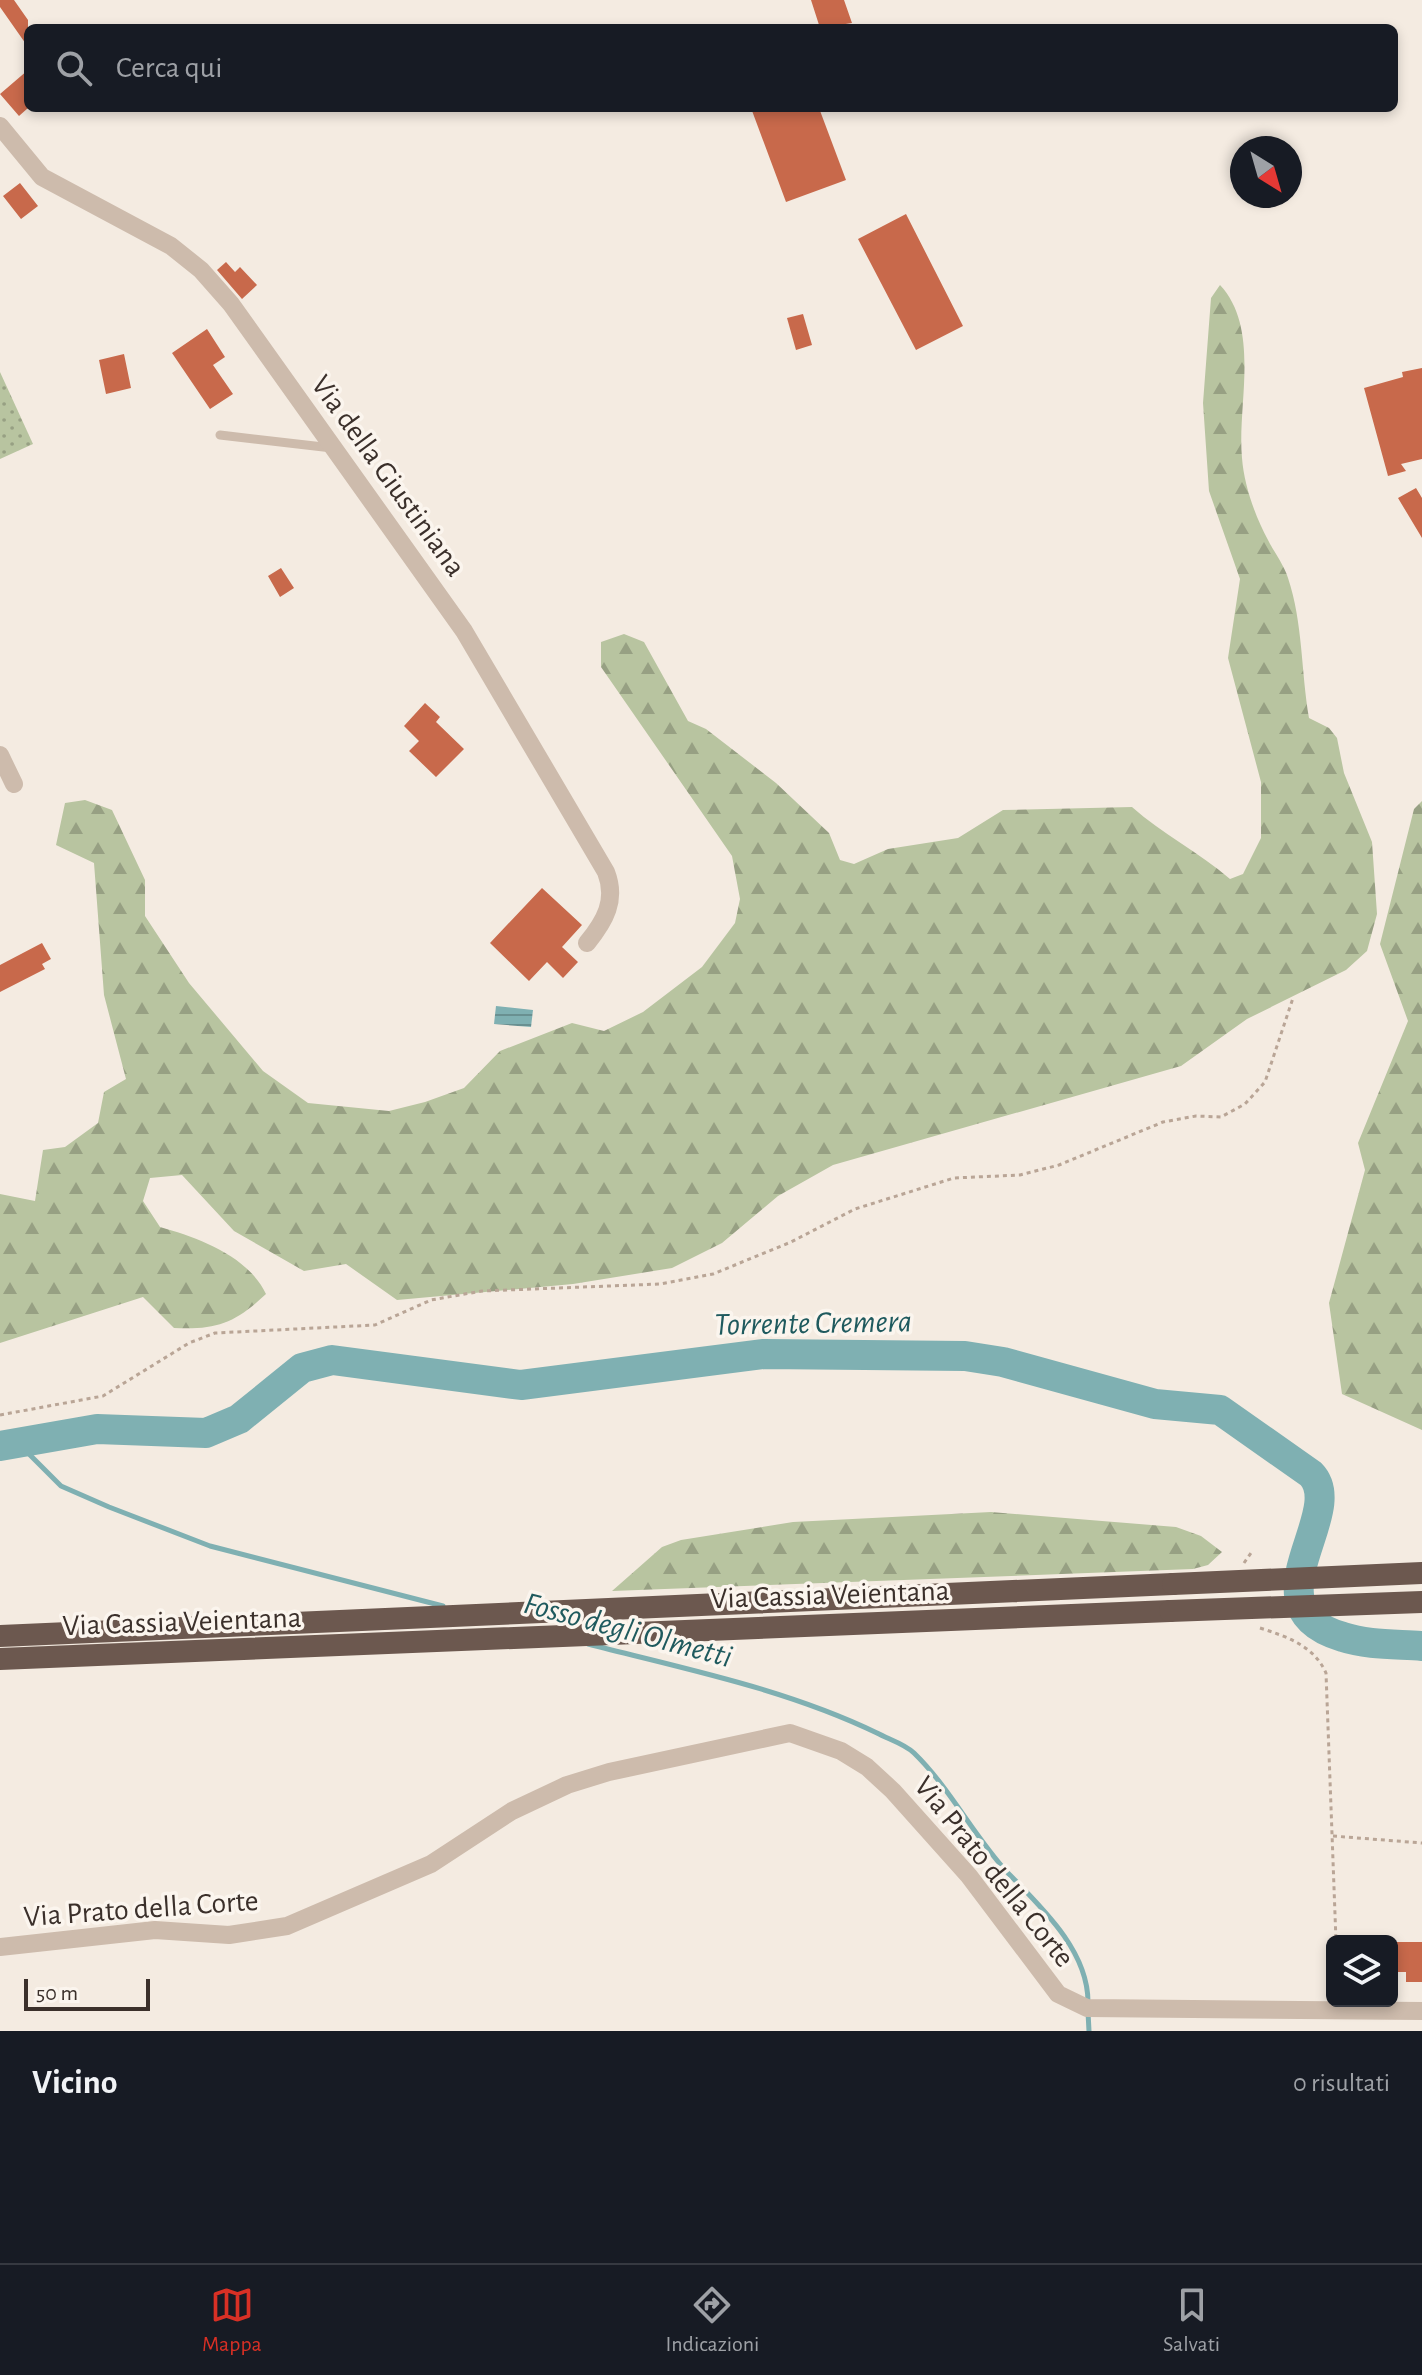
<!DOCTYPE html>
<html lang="it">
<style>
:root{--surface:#171b24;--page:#242831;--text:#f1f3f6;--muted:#9ea1a6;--line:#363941;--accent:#d93025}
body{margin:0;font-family:"Alegreya Sans",sans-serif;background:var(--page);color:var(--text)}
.controls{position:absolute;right:24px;bottom:24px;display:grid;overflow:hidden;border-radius:12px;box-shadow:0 4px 12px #0003}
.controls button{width:72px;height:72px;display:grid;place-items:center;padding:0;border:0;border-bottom:2px solid var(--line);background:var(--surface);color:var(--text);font:40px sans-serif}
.compass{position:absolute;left:1230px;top:136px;width:72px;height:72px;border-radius:50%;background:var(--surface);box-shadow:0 4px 12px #0003;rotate:143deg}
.scale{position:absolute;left:24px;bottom:20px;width:126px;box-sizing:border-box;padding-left:8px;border:4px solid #3b302b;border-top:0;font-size:22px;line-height:28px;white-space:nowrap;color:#3b302b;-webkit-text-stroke:6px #fbf5ee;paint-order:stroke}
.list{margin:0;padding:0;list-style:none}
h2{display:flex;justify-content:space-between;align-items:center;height:104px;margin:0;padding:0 32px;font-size:34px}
h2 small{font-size:26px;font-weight:400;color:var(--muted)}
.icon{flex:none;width:44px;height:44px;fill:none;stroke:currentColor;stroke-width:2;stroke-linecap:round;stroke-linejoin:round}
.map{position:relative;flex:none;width:1422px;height:2031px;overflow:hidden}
.search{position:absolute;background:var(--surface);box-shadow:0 4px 12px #0003;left:24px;right:24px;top:24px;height:88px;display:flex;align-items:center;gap:20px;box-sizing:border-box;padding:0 28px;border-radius:12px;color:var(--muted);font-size:30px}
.sheet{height:232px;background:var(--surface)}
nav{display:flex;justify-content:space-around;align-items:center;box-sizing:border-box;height:112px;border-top:2px solid var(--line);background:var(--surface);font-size:22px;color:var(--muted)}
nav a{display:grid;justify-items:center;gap:4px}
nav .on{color:var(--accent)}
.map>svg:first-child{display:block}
.grass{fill:url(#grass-dots)}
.forest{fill:url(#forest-firs)}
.water{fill:url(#water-rules)}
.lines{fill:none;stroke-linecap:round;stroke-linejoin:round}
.stream{stroke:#7fb0b2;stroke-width:5}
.river{stroke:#7fb0b2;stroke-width:30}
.building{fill:#c8694b}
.path{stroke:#b9a596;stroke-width:3;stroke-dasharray:4 4;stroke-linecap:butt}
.service{stroke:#cdbbac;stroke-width:9}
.minor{stroke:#cdbbac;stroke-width:18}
.trunk{stroke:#6c584f;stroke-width:22}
.trunk-bridge{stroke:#6c584f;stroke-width:22}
.labels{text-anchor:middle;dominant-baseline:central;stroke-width:7;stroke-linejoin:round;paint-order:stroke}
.street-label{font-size:30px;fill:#3b302b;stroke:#fbf5ee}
.water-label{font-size:32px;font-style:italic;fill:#1f5a5e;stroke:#fbf5ee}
</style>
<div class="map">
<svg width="1422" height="2031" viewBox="0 0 1422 2031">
<defs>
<pattern id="grass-dots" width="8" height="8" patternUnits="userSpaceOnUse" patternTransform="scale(2)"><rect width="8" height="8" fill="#b8c4a0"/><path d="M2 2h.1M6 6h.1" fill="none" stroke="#97a083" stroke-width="1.8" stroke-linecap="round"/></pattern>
<pattern id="forest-firs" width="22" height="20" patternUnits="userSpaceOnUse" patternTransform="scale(2)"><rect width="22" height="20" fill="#b8c4a0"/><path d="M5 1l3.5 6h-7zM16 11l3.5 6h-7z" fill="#97a083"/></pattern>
<pattern id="water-rules" width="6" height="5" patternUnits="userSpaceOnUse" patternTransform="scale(2)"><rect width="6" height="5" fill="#7fb0b2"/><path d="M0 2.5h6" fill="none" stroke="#699091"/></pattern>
</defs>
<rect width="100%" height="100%" fill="#f4ebe1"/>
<path class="grass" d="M0 372 33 444 0 459Z"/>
<path class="forest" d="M1220 285C1261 329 1237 405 1242 458 1244 485 1255 516 1268 540 1274 552 1284 565 1288 578 1303 623 1301 671 1309 718L1329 728 1337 738 1344 773 1372 842 1377 914 1367 951 1346 970 1247 1019 1181 1066 833 1165 778 1196 722 1243 672 1268 573 1284 397 1300 346 1264 304 1271 234 1231 182 1175 150 1178 143 1201 160 1227C199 1238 248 1256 266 1294 235 1323 217 1330 174 1328L143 1297 0 1343V1194L35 1201 43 1150 65 1147 98 1123 104 1092 126 1079 104 995 94 863 56 845 65 803 85 800 112 810 145 880V916L189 983 263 1071 308 1103 389 1111 425 1102 464 1088 500 1051 572 1023 604 1031 643 1012 702 967 735 923 740 899 732 856 601 667V642L624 634 644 642 688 721 706 729 776 783 829 833 840 860 854 864 888 849 958 838 1003 810 1132 807C1162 834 1199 852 1230 879L1243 874 1261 838V782L1228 658 1240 579 1209 491 1203 403 1211 298Z
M1422 801V1430L1342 1394 1329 1303 1365 1170 1358 1143 1408 1021 1380 944 1414 809Z
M991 1512 1176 1527 1201 1536 1222 1552 1208 1565 1193 1569 612 1591 662 1547 681 1540 793 1522Z"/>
<path class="water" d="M496 1006 533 1010 531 1027 494 1024Z"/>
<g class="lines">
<path class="stream" d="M17 1442 61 1486 109 1507 210 1546 443 1606
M588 1644C685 1669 786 1689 877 1733 888 1739 905 1744 914 1753 950 1788 973 1835 1007 1872 1041 1907 1088 1950 1088 2002
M1088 2012 1089 2031"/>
<path class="river" d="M0 1446 97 1429 206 1433 239 1419 302 1368 332 1360 521 1385 764 1354 965 1356 1003 1362 1155 1404 1220 1410 1311 1474C1349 1513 1243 1608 1343 1637 1367 1645 1396 1644 1422 1646"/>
</g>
<path class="building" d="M0 0H14L28 20V47L0 7Z
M811 0H844L852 23 820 28Z
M28 70V108L19 116 0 94Z
M751 108H819L846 180 786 202Z
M20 183 38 206 21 219 3 196Z
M906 214 963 326 916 350 858 239Z
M226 262 235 272 240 267 257 285 242 299 217 270Z
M803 314 812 345 796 350 787 318Z
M207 329 225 357 213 365 233 394 210 409 172 353Z
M124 354 131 388 106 394 99 360Z
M1422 368V459L1401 464 1406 471 1388 476 1364 388 1403 377 1402 372Z
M1416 488 1422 498V538L1398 498Z
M281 568 294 588 280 597 268 576Z
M425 703 440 717 436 722 464 749 436 777 409 751 419 741 404 726Z
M542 888 582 925 562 947 578 962 563 978 547 962 529 981 490 943Z
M42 943 51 959 42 964 45 969 0 992V965Z
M1392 1942H1422V1982H1406V1972H1392Z"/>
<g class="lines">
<path class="path" d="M0 1415 103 1396 189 1343 215 1333 375 1325 431 1300 482 1291 660 1284 713 1274 791 1242 855 1209 954 1178 1020 1175 1059 1165 1163 1122 1196 1116 1221 1117 1245 1104 1265 1082 1293 998
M1244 1563 1251 1553
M1260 1628C1288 1637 1314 1646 1326 1673L1336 1941
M1333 1836 1422 1843"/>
<path class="service" d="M220 435 332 448"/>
<path class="minor" d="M0 126 42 177 171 246 201 270 231 304 464 631 606 872C617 900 605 921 587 943
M0 755 14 784
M0 1947 155 1930 229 1935 287 1926 431 1864 512 1811 567 1785 609 1772 790 1733 841 1751 867 1767 893 1791 969 1876 1058 1994 1087 2008 1422 2011"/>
<path class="trunk" d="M0 1636 1173 1584
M0 1659 1170 1611"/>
<path class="trunk-bridge" d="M1173 1584 1422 1573
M1170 1611 1422 1602"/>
</g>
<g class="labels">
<g class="street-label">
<text transform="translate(388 476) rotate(54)">Via della Giustiniana</text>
<text transform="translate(830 1595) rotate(-2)">Via Cassia Veientana</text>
<text transform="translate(182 1622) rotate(-2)">Via Cassia Veientana</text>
<text transform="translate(994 1872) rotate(51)">Via Prato della Corte</text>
<text transform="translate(141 1909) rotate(-4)">Via Prato della Corte</text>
</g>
<g class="water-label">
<text transform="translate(813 1323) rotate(-1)">Torrente Cremera</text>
<text transform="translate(628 1630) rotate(15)">Fosso degli Olmetti</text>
</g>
</g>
</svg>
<div class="controls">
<button><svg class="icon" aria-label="layers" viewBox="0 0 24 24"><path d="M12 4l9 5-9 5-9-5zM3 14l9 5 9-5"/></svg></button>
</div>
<svg class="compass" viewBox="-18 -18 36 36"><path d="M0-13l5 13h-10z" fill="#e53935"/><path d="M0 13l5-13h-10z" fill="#9ea1a6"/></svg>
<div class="scale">50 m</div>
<div class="search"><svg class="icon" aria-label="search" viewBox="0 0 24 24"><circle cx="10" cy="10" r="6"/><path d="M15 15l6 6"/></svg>Cerca qui</div>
</div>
<section class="sheet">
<h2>Vicino<small>0 risultati</small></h2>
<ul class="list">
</ul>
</section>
<nav>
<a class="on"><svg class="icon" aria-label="map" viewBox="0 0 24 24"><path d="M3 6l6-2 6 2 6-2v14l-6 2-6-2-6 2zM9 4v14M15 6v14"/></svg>Mappa</a>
<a><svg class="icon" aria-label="directions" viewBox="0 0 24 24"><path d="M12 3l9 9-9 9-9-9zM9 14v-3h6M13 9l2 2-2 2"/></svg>Indicazioni</a>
<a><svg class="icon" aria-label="saved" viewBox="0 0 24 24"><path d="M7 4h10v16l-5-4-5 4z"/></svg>Salvati</a>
</nav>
